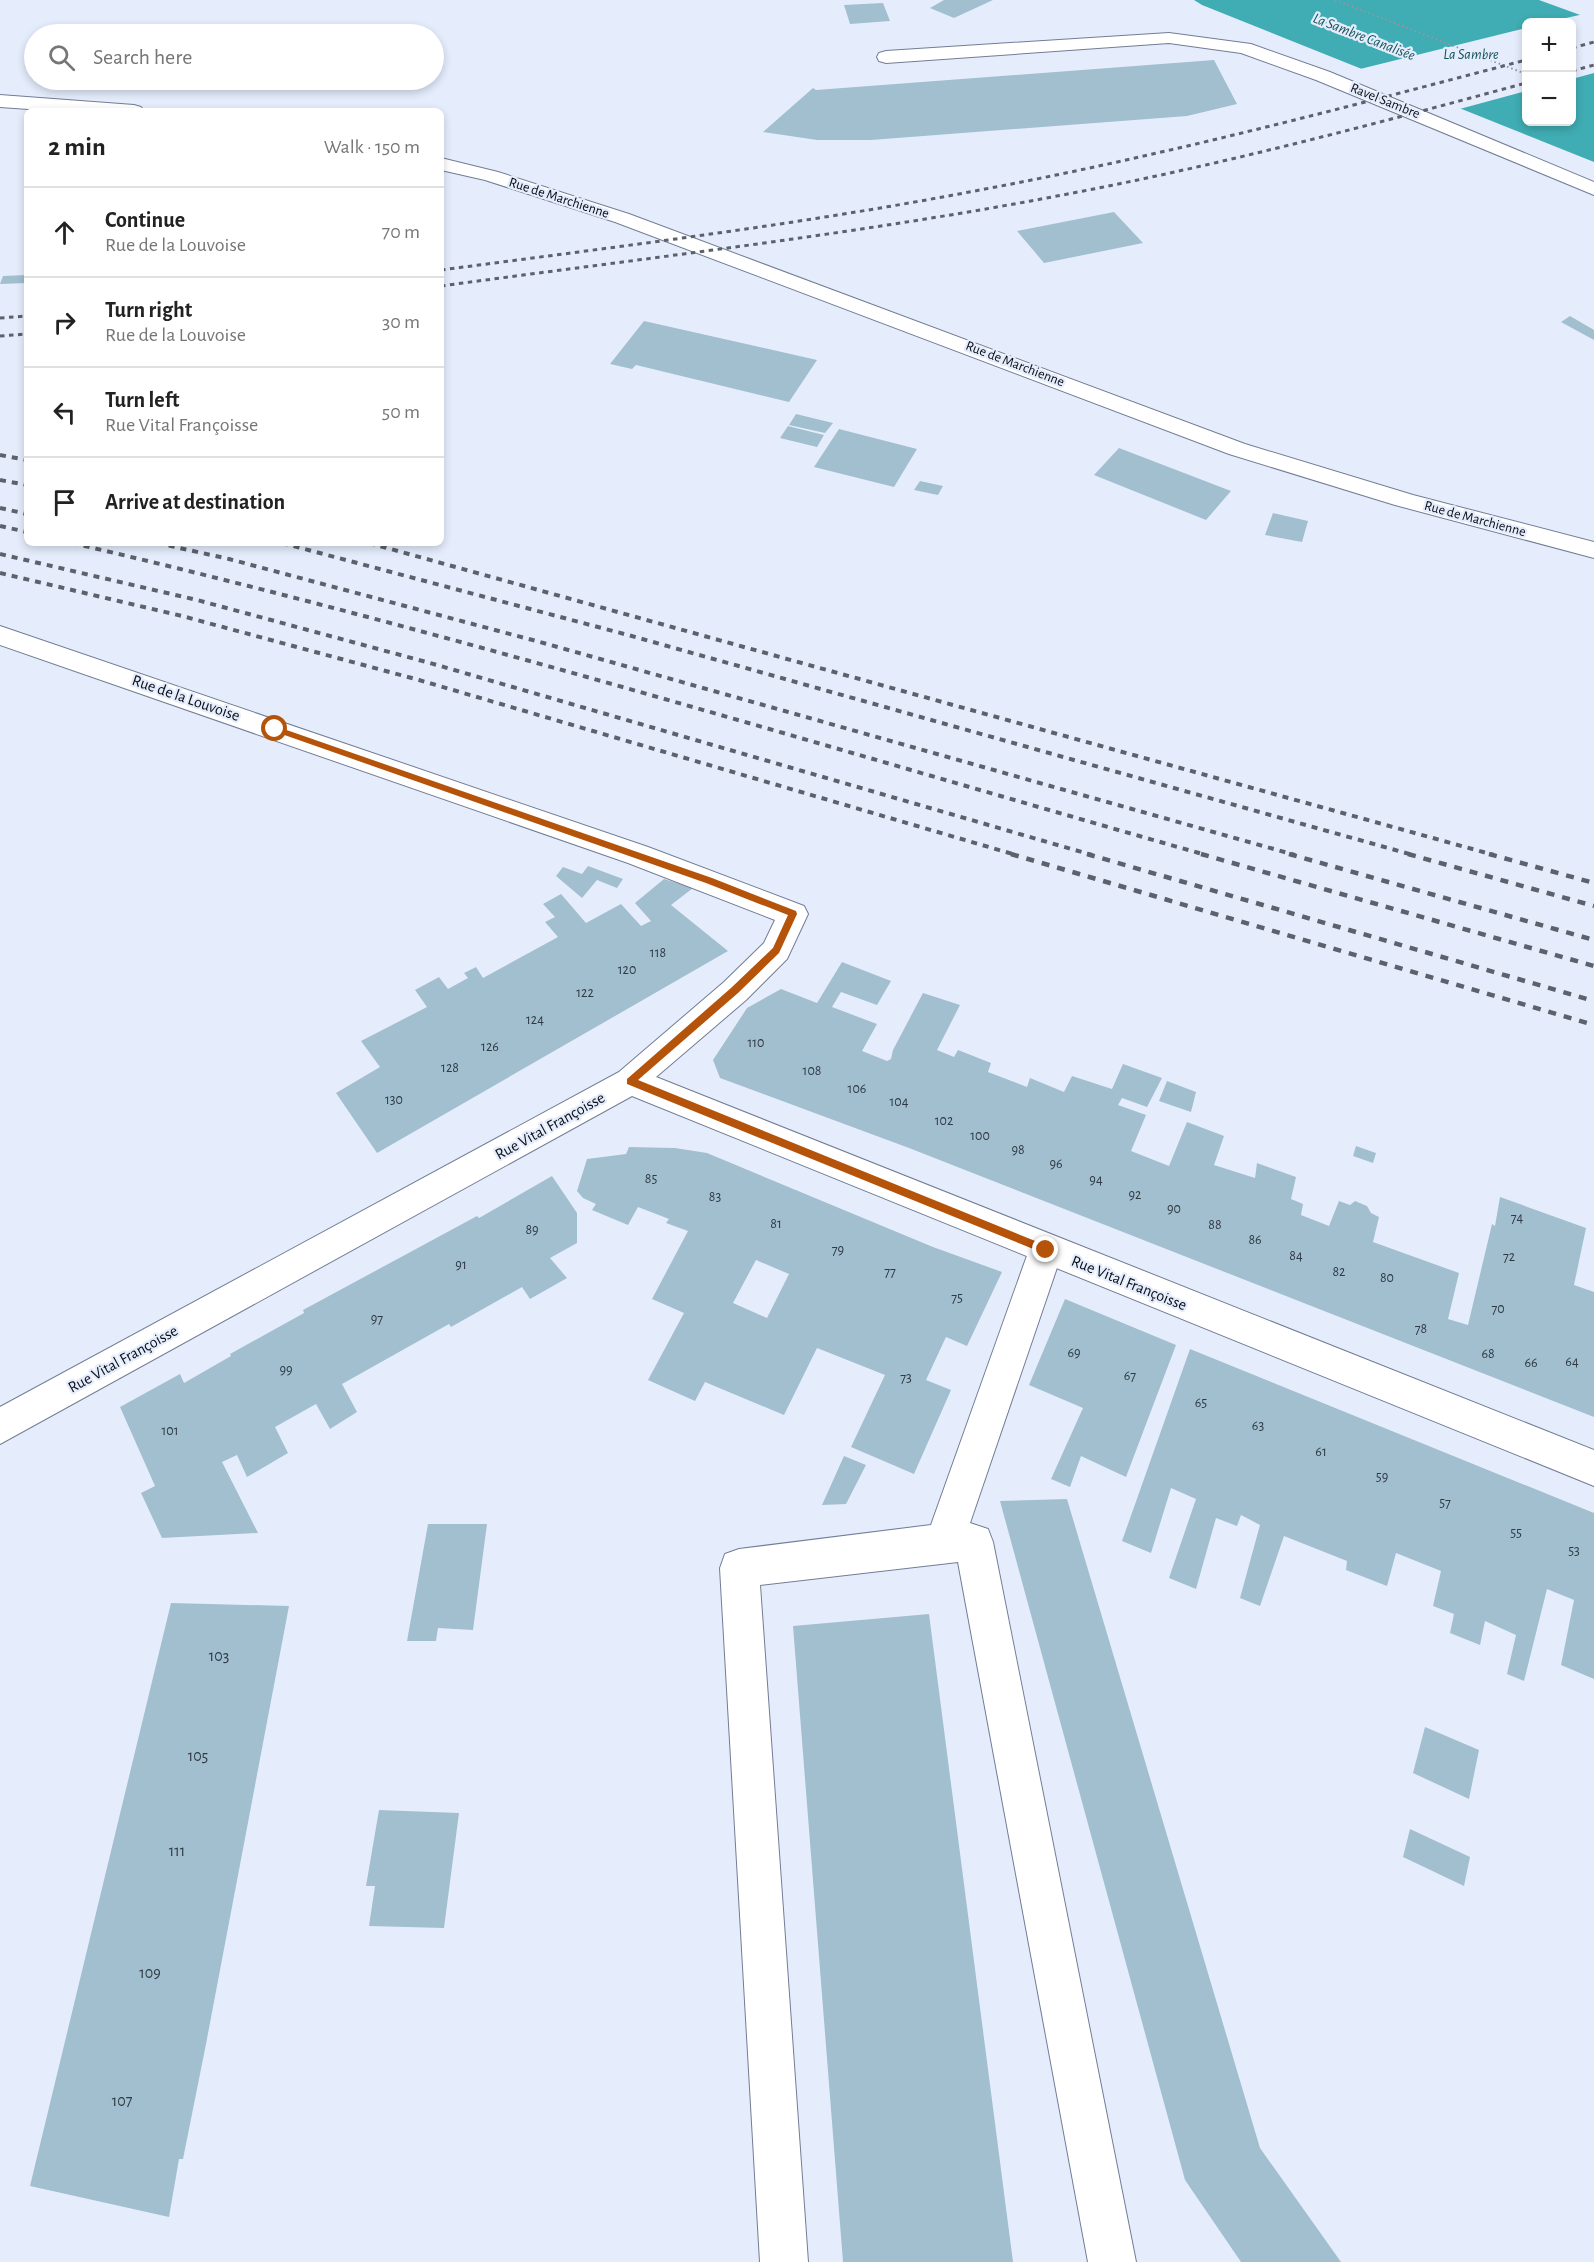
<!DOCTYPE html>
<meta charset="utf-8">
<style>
:root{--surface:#fff;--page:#f6f6f6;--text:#222;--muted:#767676;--line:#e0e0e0}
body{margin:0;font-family:"Alegreya Sans",sans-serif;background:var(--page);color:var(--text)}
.controls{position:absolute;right:18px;top:18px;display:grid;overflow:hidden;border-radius:9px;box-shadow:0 3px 9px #0003}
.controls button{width:54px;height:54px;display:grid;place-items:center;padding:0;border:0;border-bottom:2px solid var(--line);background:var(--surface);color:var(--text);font:30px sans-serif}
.stop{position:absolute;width:18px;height:18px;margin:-14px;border:4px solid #b45309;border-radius:50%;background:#fff}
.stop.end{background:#b45309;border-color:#fff;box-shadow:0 2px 6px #0008}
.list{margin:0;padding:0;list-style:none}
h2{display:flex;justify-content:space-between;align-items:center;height:78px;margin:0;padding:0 24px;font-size:26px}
h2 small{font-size:20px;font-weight:400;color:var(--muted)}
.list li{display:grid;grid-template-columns:39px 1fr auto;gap:18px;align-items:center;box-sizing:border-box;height:90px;padding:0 24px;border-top:2px solid var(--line)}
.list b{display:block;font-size:22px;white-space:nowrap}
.list p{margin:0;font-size:20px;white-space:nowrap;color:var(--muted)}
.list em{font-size:20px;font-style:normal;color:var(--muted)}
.icon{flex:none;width:33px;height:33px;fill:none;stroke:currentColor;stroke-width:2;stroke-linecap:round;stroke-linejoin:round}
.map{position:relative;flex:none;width:1594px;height:2262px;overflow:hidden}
.search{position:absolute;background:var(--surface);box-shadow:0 3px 9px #0003;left:24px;top:24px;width:420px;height:66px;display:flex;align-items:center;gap:15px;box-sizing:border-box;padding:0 21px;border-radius:33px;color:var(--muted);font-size:22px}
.panel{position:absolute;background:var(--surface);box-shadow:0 3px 9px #0003;left:24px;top:108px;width:420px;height:438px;border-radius:9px}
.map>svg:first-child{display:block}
.water{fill:#3fadb3;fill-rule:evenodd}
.pier{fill:#e5edfd}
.building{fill:#a2bfd0;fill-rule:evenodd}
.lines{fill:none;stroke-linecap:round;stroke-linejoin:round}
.service-casing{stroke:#727d95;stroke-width:2}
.minor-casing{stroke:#727d95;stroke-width:2}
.secondary-casing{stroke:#727d95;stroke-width:2}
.path{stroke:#9197a4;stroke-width:2;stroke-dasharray:1.5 3;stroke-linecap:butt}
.service{fill:#fff;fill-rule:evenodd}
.minor{fill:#fff;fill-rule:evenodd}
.secondary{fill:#fff;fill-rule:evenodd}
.rail-far2{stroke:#5c616c;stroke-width:3;stroke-dasharray:4.5 4.5;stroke-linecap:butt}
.rail-far1{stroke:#5c616c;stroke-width:4;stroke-dasharray:6 6;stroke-linecap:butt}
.rail{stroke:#5c616c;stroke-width:4.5;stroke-dasharray:8 8;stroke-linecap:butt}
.route{fill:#b45309}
.labels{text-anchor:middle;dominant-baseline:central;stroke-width:4.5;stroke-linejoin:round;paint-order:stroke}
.far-street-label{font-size:14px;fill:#090d15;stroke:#e5edfd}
.number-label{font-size:14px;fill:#2f3a44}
.far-water-label{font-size:15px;font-style:italic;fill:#165458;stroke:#e5edfd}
.street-label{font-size:16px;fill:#090d15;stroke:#e5edfd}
.near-number-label{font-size:16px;fill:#2f3a44}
</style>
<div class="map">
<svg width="1594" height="2262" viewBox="0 0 1594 2262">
<rect width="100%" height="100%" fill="#e5edfd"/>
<path class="water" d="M1194 0H1539L1594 20V162L1202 5ZM1526 22H1572V122H1526Z"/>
<path class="pier" d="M1584 14 1594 17V73L1572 79V22H1548Z
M1526 28V91L1456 110 1356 70Z"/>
<path class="building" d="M944 0H993L954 18 930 8Z
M883 3 890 21 850 24 844 5Z
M1214 60 1237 104 1187 116 871 140H817L763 132 813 88 816 90Z
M1114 212 1143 243 1044 263 1017 231Z
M27 275V283L0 284 3 276Z
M1570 316 1594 330V340L1561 322Z
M644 321 817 360 789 402 636 365 632 369 610 364Z
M796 414 833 423 825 433 789 425Z
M788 426 824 435 817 447 780 438Z
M839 429 917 449 894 487 814 467Z
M1119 448 1231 491 1206 520 1094 475Z
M920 481 943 486 938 495 914 490Z
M1273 513 1308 521 1302 542 1265 535Z
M588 866 623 879 617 888 597 880 582 898 556 876 563 867 582 874Z
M664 879 693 888 671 905 728 951 377 1153 336 1093 380 1067 361 1041 427 1007 415 990 439 977 448 989 468 978 464 973 476 967 483 978 558 937 545 922 555 917 543 904 561 894 586 923 621 904 641 926 651 921 635 903Z
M842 962 891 981 877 1005 841 992 832 1007 877 1024 862 1051 887 1061 891 1059 893 1050 923 993 960 1005 937 1050 954 1057 958 1050 991 1063 988 1072 1027 1087 1030 1078 1064 1092 1072 1076 1112 1089 1123 1064 1162 1078 1147 1107 1122 1098 1118 1105 1146 1115 1131 1151 1169 1166 1187 1122 1224 1136 1214 1165 1255 1178 1257 1163 1296 1177 1291 1199 1303 1204 1301 1215 1329 1226 1339 1201 1350 1205 1355 1201 1367 1206 1371 1213 1379 1217 1373 1242 1459 1273 1448 1319 1468 1325 1492 1224 1495 1226 1500 1197 1586 1228 1574 1285 1594 1292V1417L909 1148 720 1078 713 1060 747 1008 781 989 817 1003Z
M1167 1081 1196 1092 1191 1112 1159 1101Z
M1356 1146 1376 1153 1373 1163 1353 1156Z
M629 1147 675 1148 707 1153 933 1247 1002 1272 967 1346 946 1337 926 1380 951 1390 914 1474 851 1447 885 1375 817 1348 784 1415 705 1382 695 1401 648 1380 684 1313 652 1299 688 1231 666 1223 669 1219 638 1207 628 1225 592 1210 596 1204 583 1198 577 1191 587 1159 626 1154ZM756 1260 789 1274 767 1318 733 1303Z
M552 1176 577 1213V1243L550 1258 567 1278 530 1299 522 1287 451 1327 449 1324 342 1384 357 1412 330 1429 316 1404 275 1427 288 1453 247 1477 237 1455 222 1462 258 1533 162 1538 141 1493 155 1486 120 1407 180 1374 184 1383 231 1356 230 1354 304 1313 303 1310 477 1216 479 1218Z
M1065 1299 1176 1345 1126 1477 1081 1456 1070 1487 1051 1479 1083 1408 1029 1385Z
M1190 1349 1594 1513V1679L1561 1665 1574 1600 1547 1589 1524 1681 1507 1674 1516 1635 1485 1621 1480 1645 1450 1633 1454 1614 1433 1606 1441 1571 1396 1553 1387 1586 1346 1570 1347 1561 1284 1536 1260 1606 1240 1598 1260 1525 1241 1515 1237 1526 1216 1518 1196 1589 1169 1578 1196 1499 1171 1488 1151 1553 1122 1541Z
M844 1456 866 1465 846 1504 822 1505Z
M1067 1499 1260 2148 1341 2262H1241L1185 2180 1000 1501Z
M428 1524H487L473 1630 438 1628 436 1641H407Z
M171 1603 289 1606 206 2044 183 2159H179L169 2217 30 2186Z
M929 1614 1013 2262H843L793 1626Z
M1425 1727 1479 1750 1469 1799 1413 1773Z
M379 1810 459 1813 444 1928 369 1926 375 1886H366Z
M1410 1829 1470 1857 1464 1886 1403 1857Z"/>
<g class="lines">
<defs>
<path id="service" d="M1169 33 1251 44 1330 72 1594 182V195L1316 80 1241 53 1169 43 886 63 879 61 877 57 879 53 886 51Z
M1046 1235 1058 1239 1063 1250 970 1523 988 1529 993 1542 1136 2262H1088L958 1562 760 1585 808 2262H760L720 1568 725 1554 739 1549 931 1525 1029 1250 1034 1239Z"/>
<path id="minor" d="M0 626 648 847 804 906 808 914 787 959 746 1000 656 1077 1594 1450V1486L632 1096 0 1444V1407L619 1072 724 982 764 943 775 920 628 863 0 645Z"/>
<path id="secondary" d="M0 95 134 105 141 107 144 111H57L0 107Z
M441 158 498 172 629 214 1245 444 1413 495 1594 542V558L1395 505 1229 454 615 222 485 180 441 170Z"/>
</defs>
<use href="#service" class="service-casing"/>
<use href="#minor" class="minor-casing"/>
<use href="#secondary" class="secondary-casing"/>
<path class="path" d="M1335 0 1526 74"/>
<use href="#service" class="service"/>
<use href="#minor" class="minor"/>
<use href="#secondary" class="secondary"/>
<path class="rail-far2" d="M1572 48 1594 42
M1572 71 1594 65
M441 270C623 246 805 224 985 189 1167 155 1347 107 1526 60
M441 286C654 257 868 233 1078 192 1229 163 1378 123 1526 83
M0 318 27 316
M0 336 27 334"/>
<path class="rail-far1" d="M0 455 27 460
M0 480 27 485
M0 508 27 514
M0 526 27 532
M72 543C454 632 829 748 1206 855
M157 543 229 559 540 642 1295 855
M282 543 628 635 1413 855
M369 543 1494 855
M0 554 197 600 430 663 1092 855
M0 573 182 616 419 680 1016 855"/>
<path class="rail" d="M1011 854 1594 1025
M1087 854 1594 1001
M1201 854 1594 966
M1289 854 1594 940
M1408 854 1594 906
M1489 854 1594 883"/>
</g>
<path class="route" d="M275 726 712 878 796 911 797 914 779 953 738 993 638 1080 1050 1247V1253H1043L627 1084V1079L731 988 773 948 788 915 706 883 273 731 271 729Z"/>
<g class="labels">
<g class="far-street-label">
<text transform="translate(1385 101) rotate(22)">Ravel Sambre</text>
<text transform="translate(559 198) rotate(18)">Rue de Marchienne</text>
<text transform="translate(1015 364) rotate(21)">Rue de Marchienne</text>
<text transform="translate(1475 519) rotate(15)">Rue de Marchienne</text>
</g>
<g class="number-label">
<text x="658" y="953">118</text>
<text x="627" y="970">120</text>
<text x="585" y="993">122</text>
<text x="535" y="1020">124</text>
<text x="756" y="1043">110</text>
<text x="490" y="1047">126</text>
<text x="450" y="1068">128</text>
<text x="812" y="1071">108</text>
<text x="857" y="1089">106</text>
<text x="394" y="1100">130</text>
<text x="899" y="1102">104</text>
<text x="944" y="1121">102</text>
<text x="980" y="1136">100</text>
<text x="1018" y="1150">98</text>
<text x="1056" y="1164">96</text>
<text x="651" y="1179">85</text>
<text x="1096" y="1180">94</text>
<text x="1135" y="1195">92</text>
<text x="715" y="1197">83</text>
<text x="1174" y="1209">90</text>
<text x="1517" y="1218">74</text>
<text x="776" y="1224">81</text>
<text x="1215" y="1225">88</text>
<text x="532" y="1230">89</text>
<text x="1255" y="1240">86</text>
<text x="838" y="1250">79</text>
<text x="1296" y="1256">84</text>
<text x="1509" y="1257">72</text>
<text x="461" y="1265">91</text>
<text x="890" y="1272">77</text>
<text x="1339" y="1272">82</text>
<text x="1387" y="1278">80</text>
<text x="957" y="1298">75</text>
<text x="1498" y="1309">70</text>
<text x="377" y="1319">97</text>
<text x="1421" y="1329">78</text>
<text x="1074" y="1353">69</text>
<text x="1488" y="1354">68</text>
<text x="1572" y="1362">64</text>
<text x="1531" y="1363">66</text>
<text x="286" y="1370">99</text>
<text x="1130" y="1376">67</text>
<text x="906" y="1378">73</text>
<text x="1201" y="1403">65</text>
<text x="1258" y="1426">63</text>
<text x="170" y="1431">101</text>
<text x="1321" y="1452">61</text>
<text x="1382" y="1477">59</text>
<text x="1445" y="1503">57</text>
<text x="1516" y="1533">55</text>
<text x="1574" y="1551">53</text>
</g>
<g class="far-water-label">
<text transform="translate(1364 37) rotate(21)">La Sambre Canalisée</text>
<text x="1471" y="54">La Sambre</text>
</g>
<g class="street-label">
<text transform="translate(186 698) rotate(19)">Rue de la Louvoise</text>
<text transform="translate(550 1126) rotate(-29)">Rue Vital Françoisse</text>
<text transform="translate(1129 1283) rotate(22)">Rue Vital Françoisse</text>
<text transform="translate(123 1359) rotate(-29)">Rue Vital Françoisse</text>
</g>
<g class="near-number-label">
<text x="219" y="1656">103</text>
<text x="198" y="1756">105</text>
<text x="177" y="1851">111</text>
<text x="150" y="1973">109</text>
<text x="122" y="2101">107</text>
</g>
</g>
</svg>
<div class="controls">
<button>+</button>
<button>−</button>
</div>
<div class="stop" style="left:275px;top:729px"></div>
<div class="stop end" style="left:1046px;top:1250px"></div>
<div class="search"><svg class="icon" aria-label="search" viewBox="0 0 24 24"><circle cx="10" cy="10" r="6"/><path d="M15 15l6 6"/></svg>Search here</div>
<section class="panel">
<h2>2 min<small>Walk · 150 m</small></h2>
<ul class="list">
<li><svg class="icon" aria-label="ahead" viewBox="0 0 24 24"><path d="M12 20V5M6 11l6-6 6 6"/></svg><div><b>Continue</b><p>Rue de la Louvoise</p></div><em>70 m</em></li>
<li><svg class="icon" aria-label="right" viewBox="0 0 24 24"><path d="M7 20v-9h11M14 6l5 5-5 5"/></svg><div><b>Turn right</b><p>Rue de la Louvoise</p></div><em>30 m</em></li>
<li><svg class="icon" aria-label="left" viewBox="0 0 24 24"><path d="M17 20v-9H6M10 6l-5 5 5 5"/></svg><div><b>Turn left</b><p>Rue Vital Françoisse</p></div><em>50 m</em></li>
<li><svg class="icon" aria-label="arrive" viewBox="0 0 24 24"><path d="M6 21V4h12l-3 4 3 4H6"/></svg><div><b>Arrive at destination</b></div></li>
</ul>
</section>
</div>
